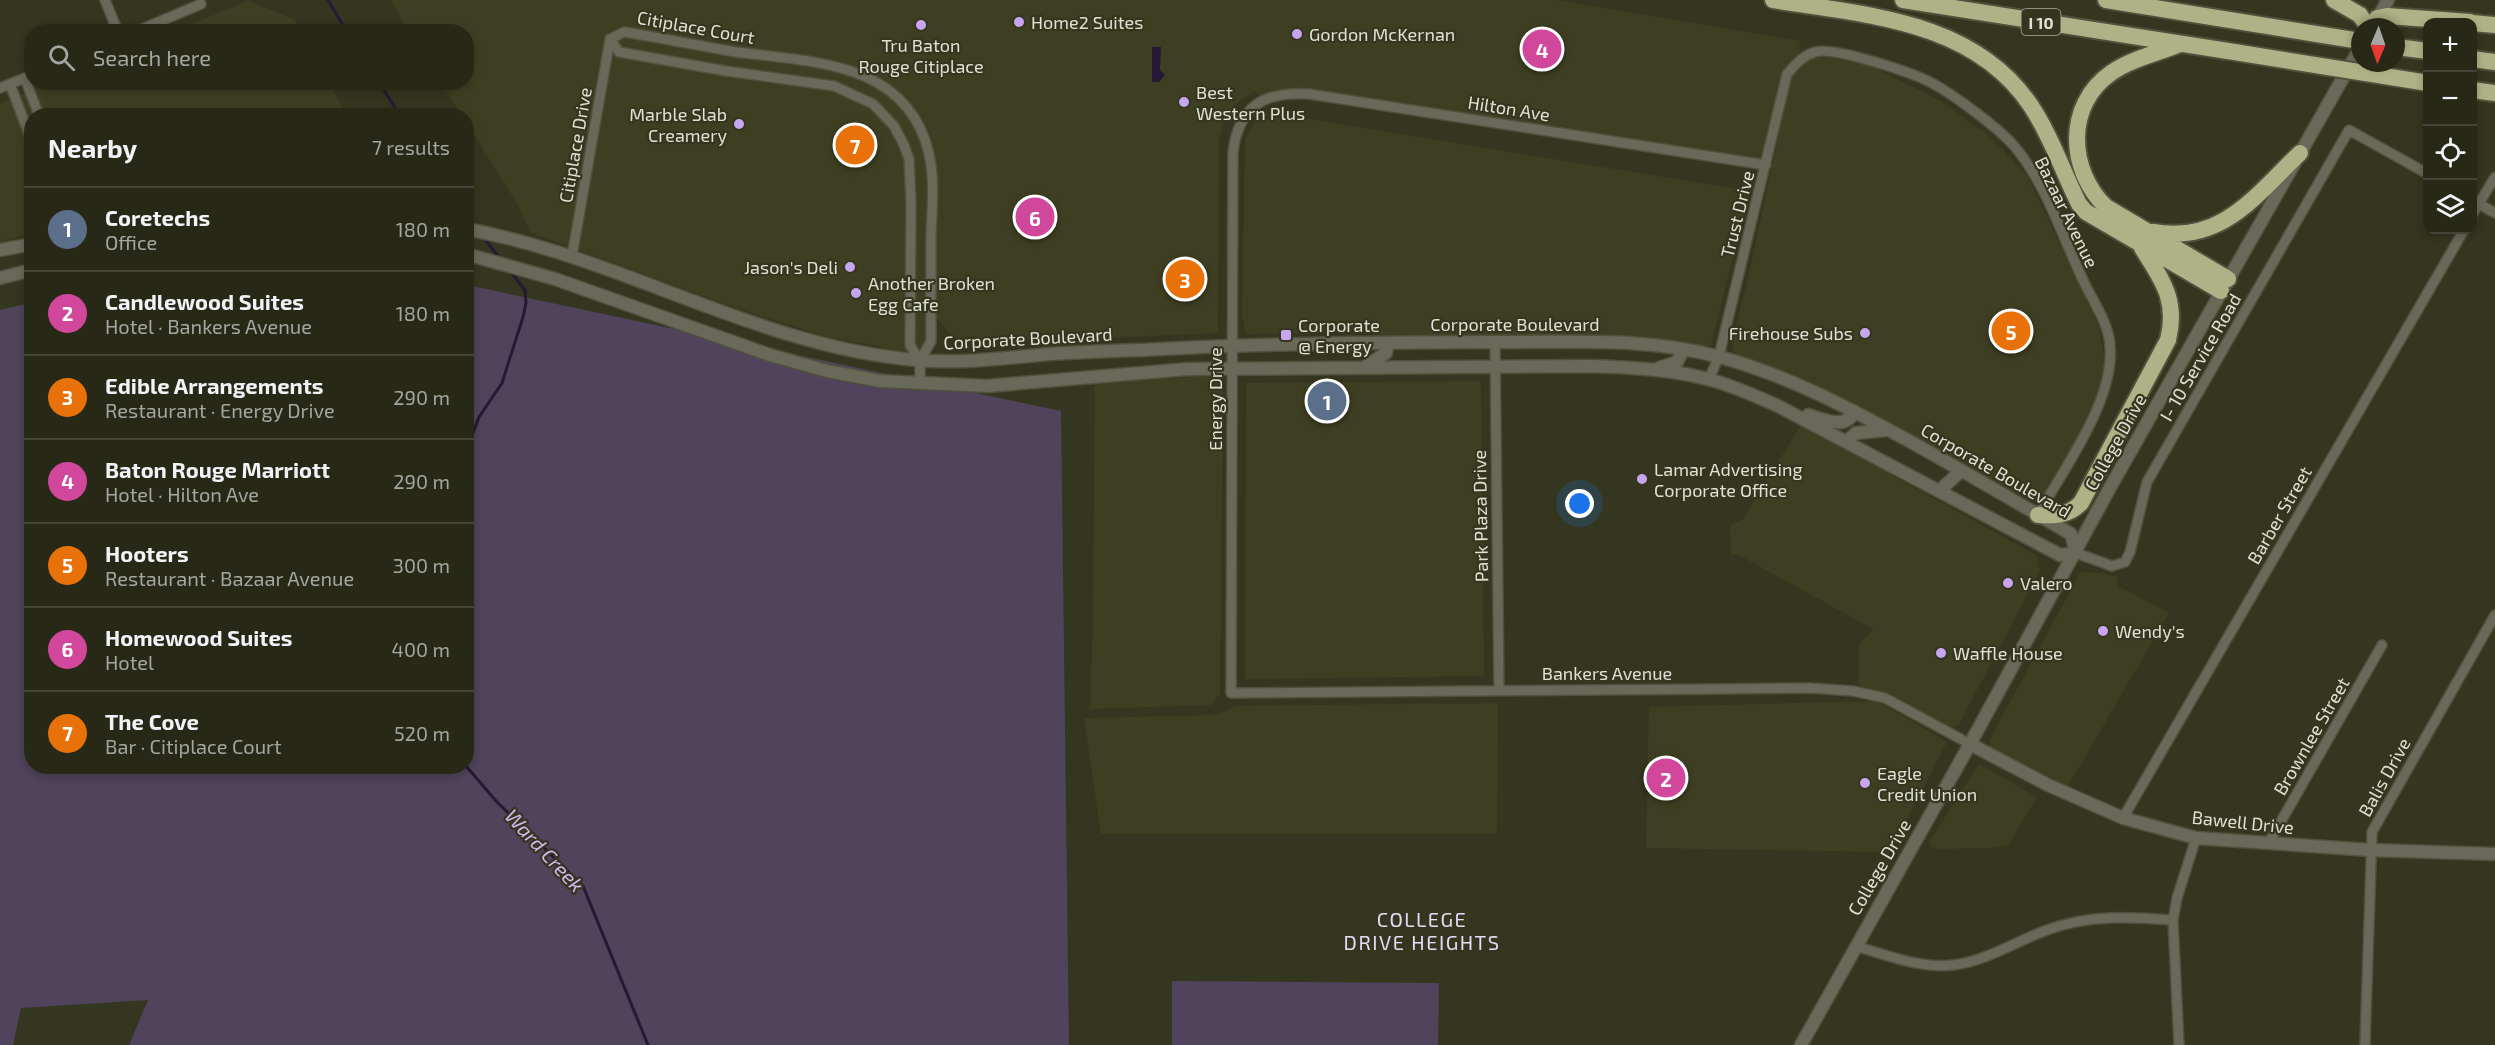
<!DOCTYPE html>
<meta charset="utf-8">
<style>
:root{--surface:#282817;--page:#343424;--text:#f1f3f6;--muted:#a5a6a1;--line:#444436;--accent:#c8a6ef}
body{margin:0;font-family:"Exo 2",sans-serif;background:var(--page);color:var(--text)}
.controls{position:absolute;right:18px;top:18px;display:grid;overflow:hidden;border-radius:12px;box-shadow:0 3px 9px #0003}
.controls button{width:54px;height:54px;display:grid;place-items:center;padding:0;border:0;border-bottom:2px solid var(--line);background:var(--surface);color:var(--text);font:30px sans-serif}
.compass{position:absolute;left:2351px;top:18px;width:54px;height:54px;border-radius:50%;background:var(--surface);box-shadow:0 3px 9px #0003;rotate:182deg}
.you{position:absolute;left:1580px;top:504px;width:21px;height:21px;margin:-15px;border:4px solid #fff;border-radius:50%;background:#1a73e8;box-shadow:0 0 0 9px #1a73e833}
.badge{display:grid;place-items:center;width:39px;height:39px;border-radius:50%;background:var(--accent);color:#fff;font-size:20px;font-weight:700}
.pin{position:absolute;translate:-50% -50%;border:3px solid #fff;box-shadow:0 2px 6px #0006}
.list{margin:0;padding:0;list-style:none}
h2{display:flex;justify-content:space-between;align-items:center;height:78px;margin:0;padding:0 24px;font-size:26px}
h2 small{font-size:20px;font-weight:400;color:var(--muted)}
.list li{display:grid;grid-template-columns:39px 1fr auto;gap:18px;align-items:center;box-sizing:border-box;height:84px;padding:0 24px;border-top:2px solid var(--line)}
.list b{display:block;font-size:22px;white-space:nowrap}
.list p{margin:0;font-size:20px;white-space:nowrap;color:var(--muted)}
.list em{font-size:20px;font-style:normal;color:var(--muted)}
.icon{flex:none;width:33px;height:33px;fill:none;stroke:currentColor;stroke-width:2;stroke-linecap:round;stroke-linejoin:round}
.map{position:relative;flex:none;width:2495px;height:1045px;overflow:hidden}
.search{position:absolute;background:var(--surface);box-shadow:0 3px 9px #0003;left:24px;top:24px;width:450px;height:66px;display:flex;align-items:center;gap:15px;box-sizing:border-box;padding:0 21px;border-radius:24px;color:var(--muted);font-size:22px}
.panel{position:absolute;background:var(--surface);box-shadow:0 3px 9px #0003;left:24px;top:108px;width:450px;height:666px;border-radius:24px}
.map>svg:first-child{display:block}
.built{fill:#3e3f22}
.green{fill:#4f445b}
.water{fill:#281837}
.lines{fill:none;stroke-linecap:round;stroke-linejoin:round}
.stream{stroke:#281837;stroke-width:3}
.minor-casing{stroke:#50513c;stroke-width:12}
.tertiary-casing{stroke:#50513c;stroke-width:15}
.motorway-casing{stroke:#50513c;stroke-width:20}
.minor{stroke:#686958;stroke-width:9}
.tertiary{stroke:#686958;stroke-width:12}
.motorway{stroke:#afb186;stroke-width:16}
.motorway-bridge-casing{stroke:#50513c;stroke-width:20;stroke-linecap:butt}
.motorway-bridge{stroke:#afb186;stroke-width:16}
.poi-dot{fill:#c8a6ef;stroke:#35361f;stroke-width:2}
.labels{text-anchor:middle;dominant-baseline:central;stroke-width:4.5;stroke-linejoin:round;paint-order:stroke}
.shield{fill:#35361f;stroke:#adae9d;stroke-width:1.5}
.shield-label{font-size:16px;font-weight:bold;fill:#e0e1d3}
.poi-label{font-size:18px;fill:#e0e1d3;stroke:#35361f;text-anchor:start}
.street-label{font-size:18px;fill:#e0e1d3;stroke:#35361f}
.water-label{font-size:20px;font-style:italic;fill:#d4b7f5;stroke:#35361f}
.neighbourhood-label{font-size:20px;letter-spacing:1.5px;fill:#e7daf6;stroke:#35361f}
</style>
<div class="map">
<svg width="2495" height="1045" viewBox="0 0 2495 1045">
<rect width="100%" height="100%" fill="#35361f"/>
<path class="built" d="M390 0H1556L1800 41 1799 59 1787 74 1766 165 1309 94 1264 99 1255 91 1234 105 1225 117 1219 138 1218 333 1078 339H954L931 311V355L892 353 878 346 829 338 728 305 530 232 519 207 467 123 466 116 462 115 441 83 466 82V32L409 31Z
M248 1 294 19 301 31H175Z
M1825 57 1867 64 1941 101 1988 135 2027 175 2095 318 2100 331 2105 365 2096 398 2081 430 2041 499 2025 501 1829 393 1743 358 1733 351 1732 342 1748 279 1790 80 1796 71 1812 59Z
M49 83H329L347 115 32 116 31 233 0 242V103Z
M1296 117 1749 191 1711 346 1336 333 1246 334 1242 316 1245 139 1256 120Z
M1196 376 1214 377 1223 391 1220 693 1212 705 1090 709 1093 620 1095 381 1186 378Z
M1481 381 1484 676 1245 679 1246 383Z
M1801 425 2036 555 2040 571 1958 726 1950 727 1891 694 1859 686V645L1873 629 1737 554 1731 555 1730 525 1742 520Z
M2081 571 2116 576 2118 586 2169 613 2068 786 1989 747 1991 737Z
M1877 701 1947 742 1890 852 1646 848 1649 707Z
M1498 703 1497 834H1101L1084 718 1215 715 1237 706Z
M1979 764 2037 797 2008 845 1992 848 1933 849 1929 842Z"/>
<path class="green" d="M467 285 1061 411 1069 1045H129L148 1000 21 1008 13 1045H0V310L31 303 32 766H466Z
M1172 981 1439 983 1438 1045H1172Z"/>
<path class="water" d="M1152 47H1161L1160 70 1165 75 1159 82H1152Z"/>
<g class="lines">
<path class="stream" d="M328 0 347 32
M379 82 400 116
M466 217 474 226
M484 238 500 259
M466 452 479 417 502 383 523 317 526 303 525 290 510 271
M466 766 497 802 583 886 648 1045"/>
<defs>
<path id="minor" d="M105 0 118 32
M135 32 201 4
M610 39 624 32C662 38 699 46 736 52 812 62 908 61 929 154 935 180 932 210 931 236 931 271 931 306 931 341L920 361V384
M610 39 619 52 726 71 834 86 873 104 894 126 904 145 909 159 911 203 910 345 920 361
M25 78 39 116
M10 84 32 142
M0 88 32 75
M1766 165 1309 94C1265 91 1239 105 1233 152L1231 693 1718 689 1810 688 1853 691 1885 698 1970 744
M2472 200 2495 213
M2472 215 2495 177
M572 256 610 39
M1495 342 1499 690
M1709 379 1719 356 1787 74C1796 64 1802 56 1815 52 1834 46 1913 73 1932 83 1954 95 1999 128 2015 147 2046 184 2062 236 2083 280 2092 300 2109 323 2110 346 2115 400 2064 468 2038 515
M2076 553 2112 566 2125 562 2130 552 2147 482 2349 130 2428 174
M2123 818 2464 230
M2268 844 2382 645
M1855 946C1887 955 1920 969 1953 965 1987 961 2016 941 2047 930 2089 914 2130 917 2173 920
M2179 1045 2173 920 2177 898 2196 838
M2365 1045 2372 832 2495 615"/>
<path id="tertiary" d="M2376 21 2388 0
M466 229C621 257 759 347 916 360 961 364 1006 358 1050 354 1081 352 1112 351 1142 350 1265 343 1389 342 1512 342 1581 342 1652 338 1720 357 1789 376 1849 408 1911 442 1965 472 2018 503 2071 534L2076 553
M0 250 32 244
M466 254 555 279 770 355 827 371 880 381 987 386 1188 369 1593 366C1632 368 1673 369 1711 380 1734 386 1755 396 1776 405L2060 555 2076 553
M0 278 32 270
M1365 367 1386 353 1388 343
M1659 368 1677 362 1684 349
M1808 415C1822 419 1847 431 1854 411
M1847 441 1856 433 1886 430
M1940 490 1961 471
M1970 744 2048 785 2123 818 2196 838 2370 850 2495 854
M1801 1045 1970 744 2112 484 2360 48"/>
<path id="motorway" d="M1773 0C1865 15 1974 20 2031 106 2051 136 2063 172 2079 204L2086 212 2221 291
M1903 0 2228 51
M2106 0 2360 41
M2334 0 2360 15 2368 27
M2377 18 2387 16 2470 22
M2472 23 2495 25
M2180 44C2158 53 2131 59 2111 73 2065 105 2068 170 2106 207L2228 279
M2396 47 2428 51
M2472 59 2495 62
M2472 90 2495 93
M2153 232C2222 244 2255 196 2300 153
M2038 515C2055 516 2068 516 2081 503L2168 340C2178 300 2162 280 2142 248"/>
</defs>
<use href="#minor" class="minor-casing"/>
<use href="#tertiary" class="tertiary-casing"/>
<use href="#motorway" class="motorway-casing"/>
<use href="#minor" class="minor"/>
<use href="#tertiary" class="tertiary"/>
<use href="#motorway" class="motorway"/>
<defs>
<path id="motorway-bridge" d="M2228 51 2428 83"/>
</defs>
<use href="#motorway-bridge" class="motorway-bridge-casing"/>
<use href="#motorway-bridge" class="motorway-bridge"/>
</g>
<g class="poi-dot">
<circle cx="1019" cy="22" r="6"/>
<circle cx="921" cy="25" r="6"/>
<circle cx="1297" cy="34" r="6"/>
<circle cx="1184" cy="102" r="6"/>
<circle cx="739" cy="124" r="6"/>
<circle cx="850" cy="267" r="6"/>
<circle cx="856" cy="293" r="6"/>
<circle cx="1865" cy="333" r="6"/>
<rect x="1280" y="329" width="12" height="12" rx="3"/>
<circle cx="1642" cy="479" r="6"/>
<circle cx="2008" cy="583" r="6"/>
<circle cx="2103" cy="631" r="6"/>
<circle cx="1941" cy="653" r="6"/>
<circle cx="1865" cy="783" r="6"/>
</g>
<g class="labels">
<rect class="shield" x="2021.5" y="9" width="39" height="26" rx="4.5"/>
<g class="shield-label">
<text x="2041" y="22">I 10</text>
</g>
<g class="poi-label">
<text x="1031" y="22">Home2 Suites</text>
<text x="1309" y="34">Gordon McKernan</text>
<text x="921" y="45" text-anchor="middle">Tru Baton<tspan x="921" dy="21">Rouge Citiplace</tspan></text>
<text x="1196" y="92">Best<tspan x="1196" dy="21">Western Plus</tspan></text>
<text x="727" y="114" text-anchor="end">Marble Slab<tspan x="727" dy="21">Creamery</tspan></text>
<text x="838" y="267" text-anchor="end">Jason's Deli</text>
<text x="868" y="283">Another Broken<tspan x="868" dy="21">Egg Cafe</tspan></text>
<text x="1298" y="325">Corporate<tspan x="1298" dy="21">@ Energy</tspan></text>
<text x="1853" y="333" text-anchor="end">Firehouse Subs</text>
<text x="1654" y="469">Lamar Advertising<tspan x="1654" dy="21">Corporate Office</tspan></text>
<text x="2020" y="583">Valero</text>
<text x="2115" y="631">Wendy's</text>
<text x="1953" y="653">Waffle House</text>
<text x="1877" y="773">Eagle<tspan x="1877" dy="21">Credit Union</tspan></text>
</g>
<g class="street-label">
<text transform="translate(696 27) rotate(10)">Citiplace Court</text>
<text transform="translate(1509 108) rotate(9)">Hilton Ave</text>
<text transform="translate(575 145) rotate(-80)">Citiplace Drive</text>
<text transform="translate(2067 212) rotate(64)">Bazaar Avenue</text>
<text transform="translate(1737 214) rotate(-76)">Trust Drive</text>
<text x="1515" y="324">Corporate Boulevard</text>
<text transform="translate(1028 338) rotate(-3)">Corporate Boulevard</text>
<text transform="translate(2200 357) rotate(-60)">I- 10 Service Road</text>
<text transform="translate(1215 399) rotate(-90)">Energy Drive</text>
<text transform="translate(2115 442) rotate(-61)">College Drive</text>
<text transform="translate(1996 470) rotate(30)">Corporate Boulevard</text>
<text transform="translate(2279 515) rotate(-60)">Barber Street</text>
<text transform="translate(1480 516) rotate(-91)">Park Plaza Drive</text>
<text x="1607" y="673">Bankers Avenue</text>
<text transform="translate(2311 736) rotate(-60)">Brownlee Street</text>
<text transform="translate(2384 777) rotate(-61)">Balis Drive</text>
<text transform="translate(2243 822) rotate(6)">Bawell Drive</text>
<text transform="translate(1879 867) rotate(-60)">College Drive</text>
</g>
<g class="water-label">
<text transform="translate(545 850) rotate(47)">Ward Creek</text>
</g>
<g class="neighbourhood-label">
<text x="1422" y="919">COLLEGE<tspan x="1422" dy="23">DRIVE HEIGHTS</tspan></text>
</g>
</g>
</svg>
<div class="controls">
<button>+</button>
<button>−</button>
<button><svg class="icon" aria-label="locate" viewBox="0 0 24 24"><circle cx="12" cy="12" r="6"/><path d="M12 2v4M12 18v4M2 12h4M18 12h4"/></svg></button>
<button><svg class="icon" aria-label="layers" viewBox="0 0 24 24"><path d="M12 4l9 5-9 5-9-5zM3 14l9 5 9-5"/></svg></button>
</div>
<svg class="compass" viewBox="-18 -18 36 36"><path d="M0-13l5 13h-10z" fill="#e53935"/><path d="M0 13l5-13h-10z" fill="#a5a6a1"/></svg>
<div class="you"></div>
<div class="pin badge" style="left:1327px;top:401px;background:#5c6f8a">1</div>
<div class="pin badge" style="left:1666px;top:778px;background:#d1479c">2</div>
<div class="pin badge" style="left:1185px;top:279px;background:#e8710a">3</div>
<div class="pin badge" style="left:1542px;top:49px;background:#d1479c">4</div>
<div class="pin badge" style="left:2011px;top:331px;background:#e8710a">5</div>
<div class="pin badge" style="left:1035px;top:217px;background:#d1479c">6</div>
<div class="pin badge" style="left:855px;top:145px;background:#e8710a">7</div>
<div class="search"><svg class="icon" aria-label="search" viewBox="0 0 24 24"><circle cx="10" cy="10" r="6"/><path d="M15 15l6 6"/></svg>Search here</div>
<section class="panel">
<h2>Nearby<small>7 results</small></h2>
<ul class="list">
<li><span class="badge" style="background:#5c6f8a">1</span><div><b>Coretechs</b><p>Office</p></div><em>180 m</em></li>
<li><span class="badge" style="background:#d1479c">2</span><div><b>Candlewood Suites</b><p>Hotel · Bankers Avenue</p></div><em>180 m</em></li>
<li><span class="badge" style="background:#e8710a">3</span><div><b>Edible Arrangements</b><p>Restaurant · Energy Drive</p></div><em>290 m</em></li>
<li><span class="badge" style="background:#d1479c">4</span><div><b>Baton Rouge Marriott</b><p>Hotel · Hilton Ave</p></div><em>290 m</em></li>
<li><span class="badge" style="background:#e8710a">5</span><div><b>Hooters</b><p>Restaurant · Bazaar Avenue</p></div><em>300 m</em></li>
<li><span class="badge" style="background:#d1479c">6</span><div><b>Homewood Suites</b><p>Hotel</p></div><em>400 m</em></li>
<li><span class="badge" style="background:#e8710a">7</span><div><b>The Cove</b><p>Bar · Citiplace Court</p></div><em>520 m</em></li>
</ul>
</section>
</div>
